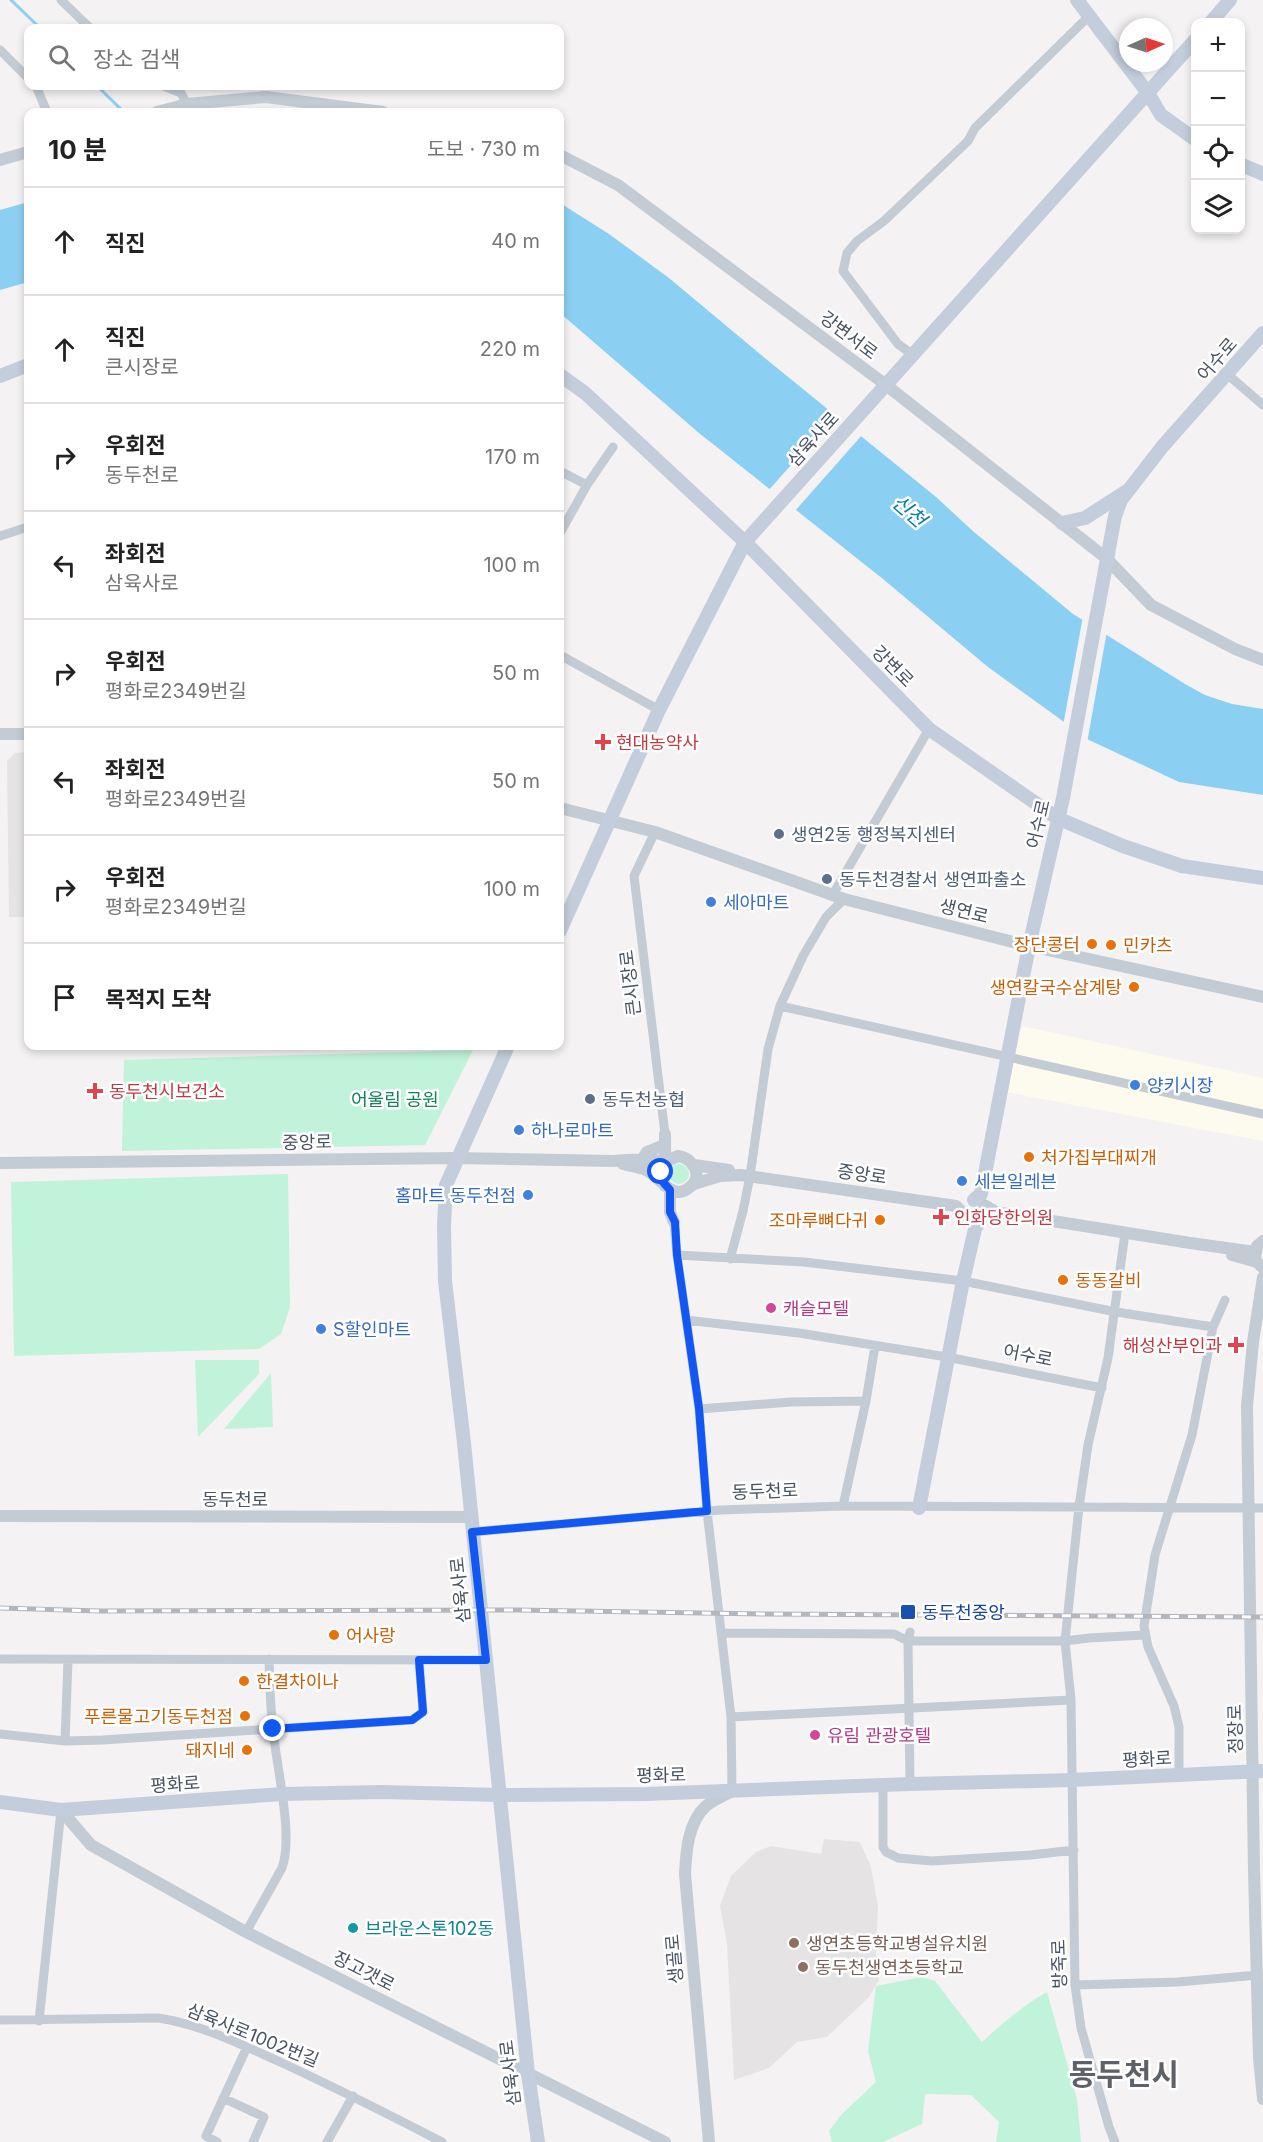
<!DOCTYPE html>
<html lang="ko">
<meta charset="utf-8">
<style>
:root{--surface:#fff;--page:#f6f6f6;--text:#222;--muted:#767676;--line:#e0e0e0}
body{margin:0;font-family:Inter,"Noto Sans KR",sans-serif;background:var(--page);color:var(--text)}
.controls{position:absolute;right:18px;top:18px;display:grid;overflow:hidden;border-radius:12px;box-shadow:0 3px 9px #0003}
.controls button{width:54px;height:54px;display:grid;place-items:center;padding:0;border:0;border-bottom:2px solid var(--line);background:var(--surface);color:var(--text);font:30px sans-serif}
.compass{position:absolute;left:1119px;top:18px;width:54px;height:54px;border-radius:50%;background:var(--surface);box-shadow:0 3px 9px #0003;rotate:87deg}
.stop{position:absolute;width:18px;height:18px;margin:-14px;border:4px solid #1058f1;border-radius:50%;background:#fff}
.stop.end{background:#1058f1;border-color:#fff;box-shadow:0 2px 6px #0008}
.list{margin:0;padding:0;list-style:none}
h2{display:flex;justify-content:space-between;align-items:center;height:78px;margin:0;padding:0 24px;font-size:26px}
h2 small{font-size:20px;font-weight:400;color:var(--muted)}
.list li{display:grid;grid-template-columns:39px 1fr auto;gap:18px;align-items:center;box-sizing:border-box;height:108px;padding:0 24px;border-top:2px solid var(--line)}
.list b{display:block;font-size:22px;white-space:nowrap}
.list p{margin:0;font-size:20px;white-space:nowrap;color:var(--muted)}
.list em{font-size:20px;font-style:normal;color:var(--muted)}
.icon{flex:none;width:33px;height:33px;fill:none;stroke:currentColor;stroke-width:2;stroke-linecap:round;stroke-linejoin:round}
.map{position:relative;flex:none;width:1263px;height:2142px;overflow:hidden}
.search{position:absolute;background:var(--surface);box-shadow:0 3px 9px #0003;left:24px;top:24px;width:540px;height:66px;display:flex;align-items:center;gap:15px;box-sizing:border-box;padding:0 21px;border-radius:12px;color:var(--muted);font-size:22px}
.panel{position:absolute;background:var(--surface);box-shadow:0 3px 9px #0003;left:24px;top:108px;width:540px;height:942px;border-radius:12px}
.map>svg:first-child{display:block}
.commercial{fill:#fdfbed}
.education{fill:#e6e3e4}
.green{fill:#c0f3d9}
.water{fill:#8bd0f2}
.pier{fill:#f4f2f2}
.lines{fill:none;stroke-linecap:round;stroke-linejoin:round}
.stream{stroke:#8bd0f2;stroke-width:3}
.minor{stroke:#c3cbd4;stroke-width:9}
.tertiary{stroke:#c3cbd4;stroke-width:12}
.secondary{stroke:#c4cddb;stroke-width:14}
.rail-casing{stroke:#b4b6bd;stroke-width:5}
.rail{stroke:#fff;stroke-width:3;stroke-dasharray:9;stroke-linecap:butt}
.route{stroke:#1058f1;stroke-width:8}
.health-dot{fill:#e0444e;stroke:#fff;stroke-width:2}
.service-dot{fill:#5c6f8a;stroke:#fff;stroke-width:2}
.shop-dot{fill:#3f7fe0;stroke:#fff;stroke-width:2}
.food-dot{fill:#e8710a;stroke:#fff;stroke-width:2}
.hotel-dot{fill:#d1479c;stroke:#fff;stroke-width:2}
.transit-dot{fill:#1a4fb4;stroke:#fff;stroke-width:2}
.culture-dot{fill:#0f9aa8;stroke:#fff;stroke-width:2}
.education-dot{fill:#8d6e63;stroke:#fff;stroke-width:2}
.labels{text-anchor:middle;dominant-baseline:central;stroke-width:5;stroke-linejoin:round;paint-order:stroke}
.street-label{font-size:18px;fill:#485361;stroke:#fff}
.health-label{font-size:18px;fill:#be3a42;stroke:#fff;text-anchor:start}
.service-label{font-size:18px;fill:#4e5e75;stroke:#fff;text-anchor:start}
.shop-label{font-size:18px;fill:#366cbe;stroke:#fff;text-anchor:start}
.food-label{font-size:18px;fill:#c56008;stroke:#fff;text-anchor:end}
.park-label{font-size:18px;fill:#128358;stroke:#fff}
.hotel-label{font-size:18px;fill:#b23c85;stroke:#fff;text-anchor:start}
.transit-label{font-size:18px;fill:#164399;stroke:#fff;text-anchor:start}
.culture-label{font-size:18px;fill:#0d838f;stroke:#fff;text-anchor:start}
.education-label{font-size:18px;fill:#785e54;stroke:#fff;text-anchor:start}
.water-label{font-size:20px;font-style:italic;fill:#0579b1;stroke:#fff}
.town-label{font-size:30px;font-weight:bold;fill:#5e6168;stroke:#fff}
</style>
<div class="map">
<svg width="1263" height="2142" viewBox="0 0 1263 2142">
<rect width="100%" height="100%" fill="#f4f2f2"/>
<path class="commercial" d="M1022 1026 1263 1078V1141L1006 1092Z"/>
<path class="education" d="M28 752V917H9L7 761 15 753Z
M824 1839 860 1842 871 1867 878 1906 876 1953 879 1980 869 1997 827 2037 797 2042 769 2068 734 2080 727 1944 720 1906 731 1876 756 1852 771 1846 821 1854Z"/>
<path class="green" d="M473 1050 425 1145 122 1151 124 1060Z
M669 1174a10 10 0 1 1 20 0a10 10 0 1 1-20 0Z
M288 1174 290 1307 281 1334 259 1349 14 1356 11 1182Z
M195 1360H259V1374L198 1437Z
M271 1373 273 1427 224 1429Z
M922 1977 935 1981 982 2042C1003 2023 1022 2006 1047 1992L1077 2099 1081 2142H996L999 2122 971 2095 925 2094 922 2124 883 2142H832L829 2131 842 2114 876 2082 868 2051 876 1986Z"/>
<path class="water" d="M28 202V282L0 290V210Z
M560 203 609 234 669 278 760 354 936 497 974 532 1073 614 1185 684 1205 695 1232 704 1263 709V795L1179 782 1089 740 988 667 883 579 699 433 560 313Z"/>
<path class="pier" d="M837 413 863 434 794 512 768 491Z
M1083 616 1107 631 1087 743 1063 726Z"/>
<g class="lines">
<path class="stream" d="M11 0 40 28
M97 86 124 112"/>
<path class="minor" d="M61 0 90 28
M0 50 28 78
M36 86 47 112
M164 86 181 93 187 104
M913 355 898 344 843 271 847 253 857 241 884 221 968 141 975 128 1088 17
M1227 374 1263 405
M560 471 587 485
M560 533 587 485 613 447
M0 536 28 527
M560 655 659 710
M655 832 634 876 665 1134
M832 896 929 729
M780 1006 1263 1114
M674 1222 677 1255 699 1409 707 1511 731 1717 732 1791
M1125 1233 1108 1358 1088 1445 1079 1507 1065 1641 1089 1638 1145 1635
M677 1255 804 1262 963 1281 1116 1312 1213 1327
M730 1259 743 1211 750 1176 768 1049 780 1006 803 956 826 917 844 899
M686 1320 799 1333 947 1357 1102 1388
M699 1409 791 1402 866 1401
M843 1506 866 1401 875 1346
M472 1532 720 1510 843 1506 1263 1508
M722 1633 894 1634 908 1641 910 1632
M0 1659 486 1660
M731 1717 1071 1700
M0 1734 65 1741 103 1740 412 1720 423 1712 419 1660
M65 1741 68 1660
M1179 1775V1727L1174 1706 1148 1647 1144 1626 1155 1555 1192 1435 1213 1327 1225 1300
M910 1784 908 1641H1065L1071 1700 1075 1985 1081 2028 1109 2127 1115 2142
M883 1785V1847L886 1852 898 1858 932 1861 1031 1855 1074 1850
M246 1932 282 1868C294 1835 276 1766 273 1729 270 1706 270 1682 269 1659
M1075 1985 1178 1982 1258 1975
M0 2020 158 2018C200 2024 240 2044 278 2061 334 2087 388 2114 442 2142
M39 2021 61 1810
M223 2098 264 2117 253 2142
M217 2142 206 2136 247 2047
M327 2142 353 2096"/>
<path class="tertiary" d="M157 112 187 104 266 97 383 112
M560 155 618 185 886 385 1106 558 1151 605 1235 649 1263 660
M0 160 28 152
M0 734H28
M560 808 655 832 844 899 1029 946 1263 997
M665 1134V1162
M642 1160 647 1152 664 1145
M0 1163 457 1158 613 1161C631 1159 648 1158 665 1162
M623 1164C630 1166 639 1167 646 1170 660 1176 673 1203 690 1187 704 1176 693 1158 678 1156L665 1162 661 1172 665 1186
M694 1165 729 1170
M694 1184 720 1176 741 1175 956 1206 965 1215
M670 1190V1212L674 1222
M984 1205 996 1212 1190 1243 1255 1252
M1232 1255 1257 1262 1263 1268
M1255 1258 1257 1246 1263 1241
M1263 1277 1253 1342 1247 1406 1254 1871 1259 2058 1263 2099
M0 1516 470 1517
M61 1810 91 1845 246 1932 665 2142
M709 2142 685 1874C686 1852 688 1822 706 1806 713 1800 723 1796 732 1791"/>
<path class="secondary" d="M1077 0 1148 93 1161 115 1196 140
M1211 22 1230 0
M1240 164 1263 174
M560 375 585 393 745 542 929 729 1057 818 1123 846 1182 866 1263 878
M0 376 28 365
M1062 523 1085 518 1127 491
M560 931 659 710 745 542 1196 39
M508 1046 446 1185 444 1225 445 1281 464 1443 528 2074 538 2142
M974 1200 981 1194 1029 946 1063 798 1115 516 1121 500 1162 447 1263 333
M919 1508 963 1281 975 1229 980 1220
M0 1802 61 1810 282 1794 383 1792 499 1795 646 1794 910 1784 1072 1780 1263 1771"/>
<defs>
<path id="rail" d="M0 1608 99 1611 516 1610 765 1614 1263 1617"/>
</defs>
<use href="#rail" class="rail-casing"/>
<use href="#rail" class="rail"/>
</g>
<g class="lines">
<path class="route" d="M273 1729 412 1720 423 1712 419 1660H486L472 1532 707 1511 699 1408 677 1255 675 1222 670 1212V1190L663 1182 661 1172"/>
</g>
<g class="health-dot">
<path d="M600 733h6v6h6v6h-6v6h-6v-6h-6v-6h6z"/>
<path d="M92 1082h6v6h6v6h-6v6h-6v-6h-6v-6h6z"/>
<path d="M938 1208h6v6h6v6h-6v6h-6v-6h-6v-6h6z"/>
<path d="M1233 1336h6v6h6v6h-6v6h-6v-6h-6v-6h6z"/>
</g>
<g class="service-dot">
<circle cx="779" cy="834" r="6"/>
<circle cx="827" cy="879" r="6"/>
<circle cx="590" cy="1099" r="6"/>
</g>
<g class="shop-dot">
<circle cx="711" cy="902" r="6"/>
<circle cx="1135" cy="1085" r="6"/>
<circle cx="519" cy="1130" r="6"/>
<circle cx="962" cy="1181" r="6"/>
<circle cx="528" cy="1195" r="6"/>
<circle cx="321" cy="1329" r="6"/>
</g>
<g class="food-dot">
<circle cx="1092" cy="944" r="6"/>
<circle cx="1111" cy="945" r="6"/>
<circle cx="1134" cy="987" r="6"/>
<circle cx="1029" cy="1157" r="6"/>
<circle cx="880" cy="1220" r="6"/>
<circle cx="1063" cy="1280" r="6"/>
<circle cx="334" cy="1635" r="6"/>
<circle cx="244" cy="1681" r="6"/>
<circle cx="245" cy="1716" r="6"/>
<circle cx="247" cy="1750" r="6"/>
</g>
<g class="hotel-dot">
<circle cx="771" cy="1308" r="6"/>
<circle cx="815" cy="1735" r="6"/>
</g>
<rect class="transit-dot" x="900" y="1604" width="16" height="16" rx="3"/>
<circle class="culture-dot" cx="353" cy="1928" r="6"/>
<g class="education-dot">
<circle cx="794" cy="1943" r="6"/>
<circle cx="803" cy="1967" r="6"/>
</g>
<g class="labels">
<g class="street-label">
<text transform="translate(849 335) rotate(37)">강변서로</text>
<text transform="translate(1217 359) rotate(-49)">어수로</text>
<text transform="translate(813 439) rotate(-48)">삼육사로</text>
<text transform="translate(893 666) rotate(45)">강변로</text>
<text transform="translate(1038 824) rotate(-77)">어수로</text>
<text transform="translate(964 911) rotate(14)">생연로</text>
<text transform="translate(630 983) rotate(-97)">큰시장로</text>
<text transform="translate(307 1142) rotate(-1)">중앙로</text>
<text transform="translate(862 1174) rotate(8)">중앙로</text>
<text transform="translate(1028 1355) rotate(11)">어수로</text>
<text transform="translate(765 1491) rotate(-2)">동두천로</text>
<text x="235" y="1499">동두천로</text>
<text transform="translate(460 1590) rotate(-96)">삼육사로</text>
<text transform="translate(1235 1729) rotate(-91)">정장로</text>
<text transform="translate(1147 1759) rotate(-3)">평화로</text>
<text transform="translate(661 1775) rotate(-1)">평화로</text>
<text transform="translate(175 1784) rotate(-4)">평화로</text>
<text transform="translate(674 1959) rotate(-95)">생골로</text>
<text transform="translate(1059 1964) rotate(-92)">방죽로</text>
<text transform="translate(364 1971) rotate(27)">장고갯로</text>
<text transform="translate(253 2035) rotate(22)">삼육사로1002번길</text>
<text transform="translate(510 2073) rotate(-97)">삼육사로</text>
</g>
<g class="health-label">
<text x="616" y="742">현대농약사</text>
<text x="109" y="1091">동두천시보건소</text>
<text x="954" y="1217">인화당한의원</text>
<text x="1222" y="1345" text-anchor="end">해성산부인과</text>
</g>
<g class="service-label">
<text x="791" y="834">생연2동 행정복지센터</text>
<text x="839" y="879">동두천경찰서 생연파출소</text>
<text x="602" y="1099">동두천농협</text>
</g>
<g class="shop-label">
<text x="723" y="902">세아마트</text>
<text x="1147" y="1085">양키시장</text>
<text x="531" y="1130">하나로마트</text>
<text x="974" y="1181">세븐일레븐</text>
<text x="516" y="1195" text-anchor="end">홈마트 동두천점</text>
<text x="333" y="1329">S할인마트</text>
</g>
<g class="food-label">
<text x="1080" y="944">장단콩터</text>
<text x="1123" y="945" text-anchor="start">민카츠</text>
<text x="1122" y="987">생연칼국수삼계탕</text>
<text x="1041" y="1157" text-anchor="start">처가집부대찌개</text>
<text x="868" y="1220">조마루뼈다귀</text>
<text x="1075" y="1280" text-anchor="start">동동갈비</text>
<text x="346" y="1635" text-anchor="start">어사랑</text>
<text x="256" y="1681" text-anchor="start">한결차이나</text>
<text x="233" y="1716">푸른물고기동두천점</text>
<text x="235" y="1750">돼지네</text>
</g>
<g class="park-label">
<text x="395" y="1099">어울림 공원</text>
</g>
<g class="hotel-label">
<text x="783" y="1308">캐슬모텔</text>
<text x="827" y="1735">유림 관광호텔</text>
</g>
<g class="transit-label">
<text x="922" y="1612">동두천중앙</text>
</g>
<g class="culture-label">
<text x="365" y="1928">브라운스톤102동</text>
</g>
<g class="education-label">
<text x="806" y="1943">생연초등학교병설유치원</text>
<text x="815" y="1967">동두천생연초등학교</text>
</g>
<g class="water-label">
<text transform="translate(909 511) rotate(41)">신천</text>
</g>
<g class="town-label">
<text x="1124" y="2074">동두천시</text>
</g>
</g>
</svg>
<div class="controls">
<button>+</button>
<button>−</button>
<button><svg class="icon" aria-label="locate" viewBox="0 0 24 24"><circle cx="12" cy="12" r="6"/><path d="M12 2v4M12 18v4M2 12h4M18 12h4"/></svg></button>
<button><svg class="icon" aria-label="layers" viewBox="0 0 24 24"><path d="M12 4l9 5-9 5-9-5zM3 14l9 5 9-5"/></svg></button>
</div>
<svg class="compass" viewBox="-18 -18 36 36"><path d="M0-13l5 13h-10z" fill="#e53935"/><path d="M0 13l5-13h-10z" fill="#767676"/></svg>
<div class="stop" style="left:661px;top:1172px"></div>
<div class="stop end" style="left:273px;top:1729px"></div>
<div class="search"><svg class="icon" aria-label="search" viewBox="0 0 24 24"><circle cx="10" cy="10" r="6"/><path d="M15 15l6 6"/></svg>장소 검색</div>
<section class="panel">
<h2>10 분<small>도보 · 730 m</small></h2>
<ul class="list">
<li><svg class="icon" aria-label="ahead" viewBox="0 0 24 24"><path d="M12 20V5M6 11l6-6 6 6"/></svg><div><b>직진</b></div><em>40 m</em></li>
<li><svg class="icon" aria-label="ahead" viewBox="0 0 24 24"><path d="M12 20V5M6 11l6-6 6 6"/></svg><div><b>직진</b><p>큰시장로</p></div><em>220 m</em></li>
<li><svg class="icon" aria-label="right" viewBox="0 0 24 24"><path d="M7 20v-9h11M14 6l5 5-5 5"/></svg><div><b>우회전</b><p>동두천로</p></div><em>170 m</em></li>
<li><svg class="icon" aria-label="left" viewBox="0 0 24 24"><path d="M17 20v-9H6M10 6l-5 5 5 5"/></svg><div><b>좌회전</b><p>삼육사로</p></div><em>100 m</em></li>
<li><svg class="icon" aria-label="right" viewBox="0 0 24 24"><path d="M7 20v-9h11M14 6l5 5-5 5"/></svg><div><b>우회전</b><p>평화로2349번길</p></div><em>50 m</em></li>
<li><svg class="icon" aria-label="left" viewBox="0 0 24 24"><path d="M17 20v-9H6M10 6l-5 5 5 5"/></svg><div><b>좌회전</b><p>평화로2349번길</p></div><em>50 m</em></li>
<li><svg class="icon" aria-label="right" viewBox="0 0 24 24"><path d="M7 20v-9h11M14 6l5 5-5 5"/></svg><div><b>우회전</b><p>평화로2349번길</p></div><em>100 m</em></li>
<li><svg class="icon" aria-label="arrive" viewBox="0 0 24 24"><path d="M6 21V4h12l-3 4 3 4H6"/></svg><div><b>목적지 도착</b></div></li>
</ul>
</section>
</div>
